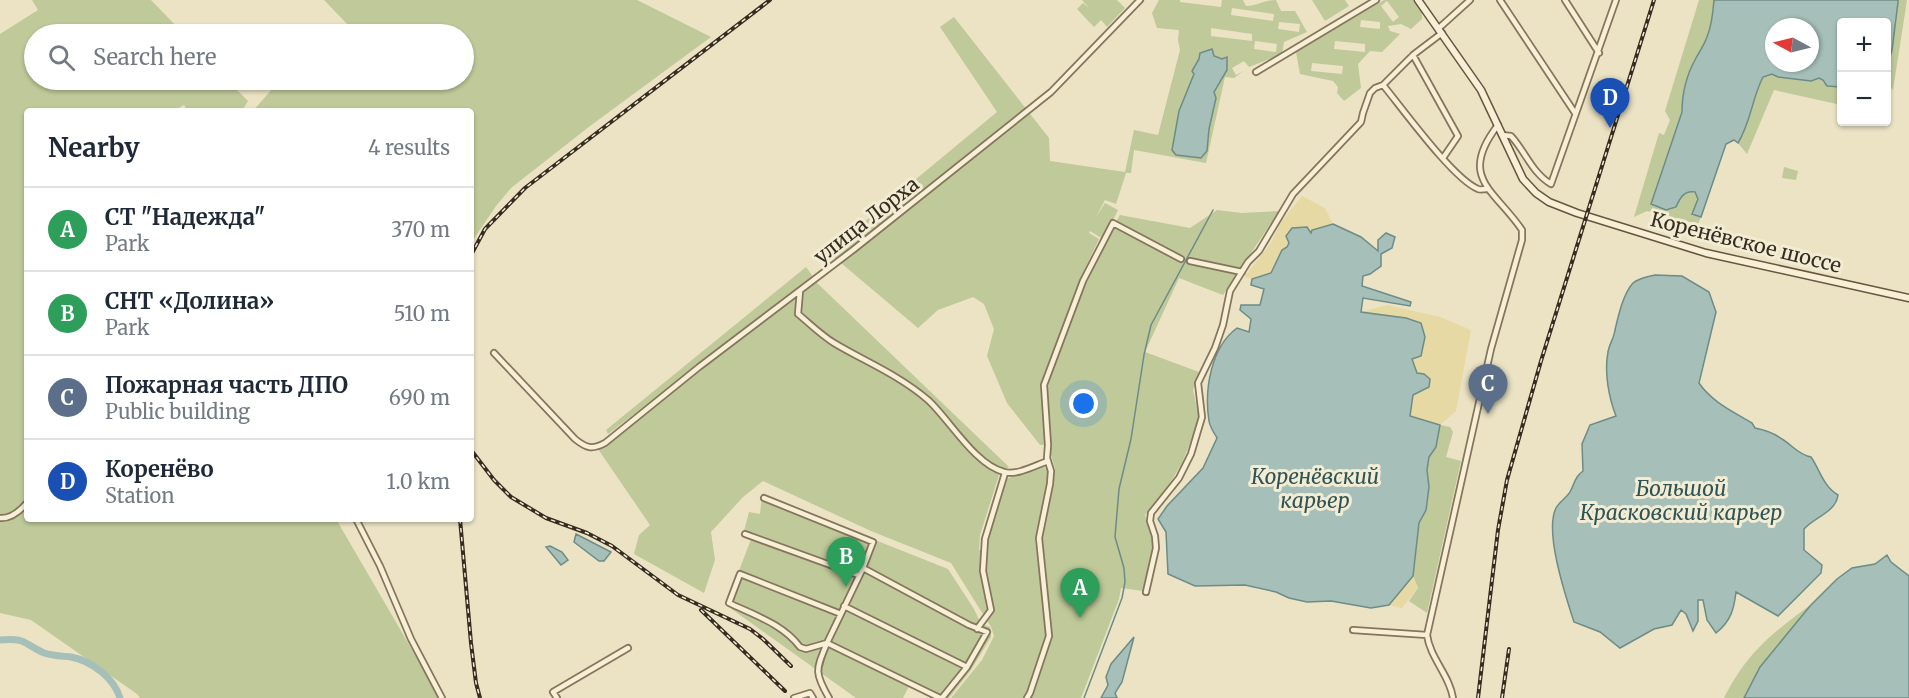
<!DOCTYPE html>
<meta charset="utf-8">
<style>
:root{--surface:#fff;--page:#f2f2f3;--text:#1f2937;--muted:#747a83;--line:#e0e1e3;--accent:#111827}
body{margin:0;font-family:Merriweather,serif;background:var(--page);color:var(--text)}
.controls{position:absolute;right:18px;top:18px;display:grid;overflow:hidden;border-radius:6px;box-shadow:0 2px 4px #0004}
.controls button{width:54px;height:54px;display:grid;place-items:center;padding:0;border:0;border-bottom:2px solid var(--line);background:var(--surface);color:var(--text);font:30px sans-serif}
.compass{position:absolute;left:1765px;top:18px;width:54px;height:54px;border-radius:50%;background:var(--surface);box-shadow:0 2px 4px #0004;rotate:277deg}
.you{position:absolute;left:1084px;top:404px;width:21px;height:21px;margin:-15px;border:4px solid #fff;border-radius:50%;background:#1a73e8;box-shadow:0 0 0 9px #1a73e833}
.badge{display:grid;place-items:center;width:39px;height:39px;border-radius:50%;background:var(--accent);color:#fff;font-size:20px;font-weight:700}
.pin{position:absolute;translate:-50% -50px;filter:drop-shadow(0 2px 3px #0008)}
.pin::after{content:'';position:absolute;top:32px;width:21px;height:18px;background:inherit;clip-path:polygon(0 0,100% 0,50% 100%)}
.list{margin:0;padding:0;list-style:none}
h2{display:flex;justify-content:space-between;align-items:center;height:78px;margin:0;padding:0 24px;font-size:26px}
h2 small{font-size:20px;font-weight:400;color:var(--muted)}
.list li{display:grid;grid-template-columns:39px 1fr auto;gap:18px;align-items:center;box-sizing:border-box;height:84px;padding:0 24px;border-top:2px solid var(--line)}
.list b{display:block;font-size:22px;white-space:nowrap}
.list p{margin:0;font-size:20px;white-space:nowrap;color:var(--muted)}
.list em{font-size:20px;font-style:normal;color:var(--muted)}
.icon{flex:none;width:33px;height:33px;fill:none;stroke:currentColor;stroke-width:2;stroke-linecap:round;stroke-linejoin:round}
.map{position:relative;flex:none;width:1909px;height:698px;overflow:hidden}
.search{position:absolute;background:var(--surface);box-shadow:0 2px 4px #0004;left:24px;top:24px;width:450px;height:66px;display:flex;align-items:center;gap:15px;box-sizing:border-box;padding:0 21px;border-radius:33px;color:var(--muted);font-size:22px}
.panel{position:absolute;background:var(--surface);box-shadow:0 2px 4px #0004;left:24px;top:108px;width:450px;height:414px;border-radius:6px}
.map>svg:first-child{display:block}
.green{fill:#bfc999;fill-rule:evenodd}
.sand{fill:#e6d9a3}
.water{fill:#a6bfb9;stroke:#6d8c87;stroke-width:1.5;fill-rule:evenodd}
.lines{fill:none;stroke-linecap:round;stroke-linejoin:round}
.stream{stroke:#6d8c87;stroke-width:1.5}
.river{stroke:#a6bfb9;stroke-width:7}
.street-casing{stroke:#85755c;stroke-width:8}
.secondary-casing{stroke:#67563f;stroke-width:9}
.street{stroke:#f7f0d7;stroke-width:4.5}
.secondary{stroke:#f7f0d7;stroke-width:6}
.rail-casing{stroke:#362c1f;stroke-width:4}
.rail{stroke:#f3ecd4;stroke-width:1.5;stroke-dasharray:4.5;stroke-linecap:butt}
.labels{text-anchor:middle;dominant-baseline:central;stroke-width:6;stroke-linejoin:round;paint-order:stroke}
.street-label{font-size:20px;fill:#362c1f;stroke:#f3ecd4}
.water-label{font-size:21px;font-style:italic;fill:#2f5455;stroke:#f3ecd4}
</style>
<div class="map">
<svg width="1909" height="698" viewBox="0 0 1909 698">
<rect width="100%" height="100%" fill="#ebe3c4"/>
<path class="green" d="M32 0H151L184 34H34V80H227L248 101 242 111H188L184 105 173 111H27V519H336L440 698H140L137 694 31 620 0 613V34L38 10Z
M324 0H637L711 37 590 126 511 188 496 206 471 243V111H253L280 80H464V34H343L350 27Z
M1082 0H1117L1125 8 1107 27 1101 20 1094 27 1077 9 1083 3 1089 8Z
M1159 0H1180V2L1221 7 1222 0H1243L1246 6C1257 6 1264 0 1276 0L1281 11H1295L1307 32 1284 42 1282 54 1249 67 1244 61 1232 68 1236 75 1243 71 1234 78 1225 77 1206 163 1134 150 1131 173H1126L1116 204 1105 200 1096 217 1105 203 1118 210 1103 239 1090 231 1089 233 1099 239 1080 279 1042 385 1046 445H1040L1007 403 987 356 994 329 984 304 973 297 938 310 918 328 828 252 997 112 940 27 954 17 1049 138 1050 161 1125 172 1134 130 1158 135 1180 50 1178 40 1179 30 1157 28 1152 13ZM1232 8 1274 14 1273 21 1231 15ZM1279 22 1300 24 1299 32 1278 29ZM1211 28 1252 34V41L1211 36ZM1255 41 1277 44 1276 52 1254 49ZM1214 56 1222 59 1227 57V70L1214 92 1216 98 1209 129 1207 151 1179 111 1194 74V66L1199 59Z
M1312 0H1345L1349 6 1325 21Z
M1384 0H1415L1422 11V19L1411 29 1401 24 1388 26 1390 31 1400 34 1382 52 1370 51 1358 64 1361 88 1344 101 1337 93 1338 87 1333 81 1300 74 1296 52ZM1387 1 1399 17 1393 22 1381 6ZM1361 20 1380 22V29L1360 27ZM1335 41 1365 44V52L1334 49ZM1312 63 1343 66 1342 74 1311 71Z
M1699 0H1714C1713 13 1712 25 1707 37 1704 45 1700 51 1696 58 1687 74 1682 94 1682 112L1651 203 1676 207C1680 198 1684 190 1695 193L1698 199 1692 214 1701 217 1698 224 1647 211 1634 217 1659 133 1664 135 1670 120 1665 111Z
M1898 0H1907L1893 90 1887 83V66L1892 50Z
M1772 74 1778 77 1810 81 1819 78 1823 80 1827 86 1841 87V105L1774 90 1747 154 1738 143C1750 123 1752 98 1763 77Z
M1784 167 1798 171 1796 180 1782 178Z
M1217 210 1242 213 1279 211 1223 295 1179 278 1145 352 1199 372 1193 390 1199 417 1193 436 1182 463 1167 488 1145 515 1153 543 1143 591 1121 588 1119 599 1081 698H1029L1051 637 1040 538 1055 469 1050 451 1047 390 1057 353 1071 319 1097 257 1120 215 1190 228Z
M806 267 814 278 608 434 606 430Z
M815 281 1009 467 999 475 980 535 979 550 988 549V536L1006 479 1043 466 1047 469 1048 480 1035 540 1047 637 1029 691 1023 698H951L982 660 994 636 991 627 951 563 871 531 763 481 743 497 711 532 715 560 704 593 634 554 639 535 650 525 598 449Z
M1440 425 1450 427 1453 432 1446 457 1461 461 1427 613 1409 601 1418 588 1413 576 1419 523 1426 510 1429 487 1427 470 1429 457 1436 447Z
M762 495 948 569 974 609 981 624 990 627 991 637 971 670 949 698H931L909 686 903 698H856L726 605 753 534 744 531 749 512 760 514Z
M1809 606 1810 608 1744 698H1724C1747 653 1770 635 1809 606Z"/>
<path class="sand" d="M1302 196 1325 208 1333 224 1311 233H1309V229L1289 243 1287 247 1282 250 1271 273 1252 279 1244 277 1271 243 1281 222Z
M1387 305 1440 317 1471 330 1456 411 1440 425 1410 416 1413 395 1429 387 1430 379 1424 374 1417 373 1412 358 1421 356 1425 337 1406 318 1361 312Z
M1413 576 1418 588 1402 608 1389 605Z"/>
<path class="water" d="M1714 0H1898V2L1892 50 1887 66 1886 22H1842L1841 87 1827 86 1823 80 1819 78 1811 81 1778 77 1772 74 1763 77C1752 98 1751 122 1738 143L1734 140 1726 144 1701 217 1692 214 1698 199 1695 192C1684 190 1680 198 1676 207L1666 210 1651 204 1682 112C1682 94 1687 74 1696 58 1700 51 1704 45 1707 37 1712 25 1713 13 1714 0ZM1774 27H1810V63H1774Z
M1212 49 1214 56 1222 59 1227 57V70L1214 92 1216 98 1209 129 1207 151 1201 158 1176 155 1172 150 1179 111 1194 74 1192 71 1199 59 1200 53Z
M1333 224 1361 237 1378 251V240L1386 233 1395 237 1392 248 1381 254V266L1370 274 1363 276 1362 286 1411 302 1410 306 1363 298 1361 312 1406 318 1421 323 1425 337 1421 356 1412 359 1417 373 1424 374 1430 379 1429 387 1413 395 1410 416 1440 425 1436 447 1429 457 1427 470 1429 487 1426 510 1419 523 1413 576 1389 605 1371 608 1331 601 1307 602 1289 598 1276 592 1245 585 1195 586 1168 574 1166 532 1158 519 1167 506 1203 468 1217 438C1214 433 1210 427 1209 421 1204 390 1211 347 1237 328L1249 332 1251 319 1240 310 1241 305H1260L1264 289 1251 285 1252 279 1271 273 1282 250 1287 247 1289 243 1286 236 1292 228 1307 227 1311 233 1312 230Z
M1655 275 1682 276 1709 292 1716 312 1699 383C1712 402 1732 411 1752 423L1755 428C1765 430 1774 433 1782 439 1792 445 1799 455 1811 457 1820 470 1823 486 1838 495 1836 512 1815 517 1804 529V550L1822 565 1821 573 1778 616 1736 592C1734 609 1731 621 1716 633L1707 620 1703 600H1698V621L1693 631 1686 614 1681 610 1672 625 1654 629 1620 648 1600 632 1574 622C1566 597 1544 532 1556 508 1560 501 1568 497 1571 490 1575 482 1575 477 1583 471L1582 444 1590 425 1616 416C1609 398 1604 373 1608 352 1609 345 1614 338 1615 330 1618 317 1623 294 1633 283 1639 278 1647 277 1655 275Z
M576 534 611 552 604 561H599L574 542Z
M550 546 562 552 568 560 561 565 546 547Z
M1887 555 1891 562 1909 576V698H1744L1760 667 1810 606 1837 579 1852 568 1875 564Z
M1134 637 1122 682 1115 693 1117 698H1101L1108 685 1106 677 1111 664Z"/>
<g class="lines">
<path class="stream" d="M1084 698 1122 598 1125 582 1124 568 1115 537 1119 489 1131 439 1144 355 1151 325 1213 210"/>
<path class="river" d="M0 640C28 638 22 643 44 653 53 656 62 656 71 657 92 661 114 678 120 698"/>
<defs>
<path id="street" d="M1500 0 1575 113
M1565 0 1599 53
M1439 28 1470 0
M1413 55 1458 136 1443 158
M1256 72 1376 0
M1383 85C1402 108 1453 179 1478 189 1481 190 1483 189 1487 189
M1502 135 1511 136C1525 151 1532 173 1551 184L1616 0
M1190 261 1242 272
M800 291 798 314C809 323 821 335 834 343 866 362 899 375 928 400 949 419 975 465 1004 472 1016 476 1036 465 1048 461
M494 353 575 439C586 448 592 450 605 443L699 367 853 250 1051 92 1140 0
M764 498 873 542 863 568
M0 518C11 519 20 511 27 503
M356 519 380 566 411 639 442 698
M745 534 858 575
M1146 592 1156 548 1155 536 1150 521 1151 513 1179 478 1191 454 1202 417 1198 383 1215 348 1223 325 1230 291 1248 262 1259 251 1293 194 1361 122 1363 113 1370 93 1375 88 1383 85 1413 55 1442 33
M844 606 967 667
M977 629 991 610 983 571 985 539 1005 473
M1353 630 1427 635
M557 698 553 692 628 648
M794 698 810 693 813 698
M829 698C814 672 816 670 827 643L806 649 800 647C783 624 754 615 729 603L740 574 841 614
M940 698 827 643 863 568 969 625 987 632 967 667 942 698
M1027 698 1030 693 1049 636 1039 538 1050 484 1051 471 1047 458 1048 445 1044 385 1083 281 1113 223 1181 259
M1453 698C1450 676 1430 658 1427 635L1491 349 1522 240V230C1495 190 1457 178 1498 125"/>
<path id="secondary" d="M1418 0 1481 90 1523 179 1536 193 1549 202 1577 213 1706 253 1909 298"/>
</defs>
<use href="#street" class="street-casing"/>
<use href="#secondary" class="secondary-casing"/>
<use href="#street" class="street"/>
<use href="#secondary" class="secondary"/>
<defs>
<path id="rail" d="M471 255 485 229 525 188 770 0
M471 450 494 480 511 497 546 518 587 533 612 546 678 595 750 629 763 639 791 666
M460 519 471 643 476 683 480 698
M701 610 785 691
M1478 698 1498 530 1507 480 1541 361 1654 0
M1502 698 1509 649"/>
</defs>
<use href="#rail" class="rail-casing"/>
<use href="#rail" class="rail"/>
</g>
<g class="labels">
<g class="street-label">
<text transform="translate(866 220) rotate(-38)">улица Лорха</text>
<text transform="translate(1746 242) rotate(14)">Коренёвское шоссе</text>
</g>
<g class="water-label">
<text x="1315" y="476">Коренёвский<tspan x="1315" dy="24">карьер</tspan></text>
<text x="1681" y="488">Большой<tspan x="1681" dy="24">Красковский карьер</tspan></text>
</g>
</g>
</svg>
<div class="controls">
<button>+</button>
<button>−</button>
</div>
<svg class="compass" viewBox="-18 -18 36 36"><path d="M0-13l5 13h-10z" fill="#e53935"/><path d="M0 13l5-13h-10z" fill="#747a83"/></svg>
<div class="you"></div>
<div class="pin badge" style="left:1080px;top:618px;background:#2e9e5b">A</div>
<div class="pin badge" style="left:846px;top:587px;background:#2e9e5b">B</div>
<div class="pin badge" style="left:1488px;top:414px;background:#5c6f8a">C</div>
<div class="pin badge" style="left:1610px;top:128px;background:#1a4fb4">D</div>
<div class="search"><svg class="icon" aria-label="search" viewBox="0 0 24 24"><circle cx="10" cy="10" r="6"/><path d="M15 15l6 6"/></svg>Search here</div>
<section class="panel">
<h2>Nearby<small>4 results</small></h2>
<ul class="list">
<li><span class="badge" style="background:#2e9e5b">A</span><div><b>СТ &quot;Надежда&quot;</b><p>Park</p></div><em>370 m</em></li>
<li><span class="badge" style="background:#2e9e5b">B</span><div><b>СНТ «Долина»</b><p>Park</p></div><em>510 m</em></li>
<li><span class="badge" style="background:#5c6f8a">C</span><div><b>Пожарная часть ДПО</b><p>Public building</p></div><em>690 m</em></li>
<li><span class="badge" style="background:#1a4fb4">D</span><div><b>Коренёво</b><p>Station</p></div><em>1.0 km</em></li>
</ul>
</section>
</div>
